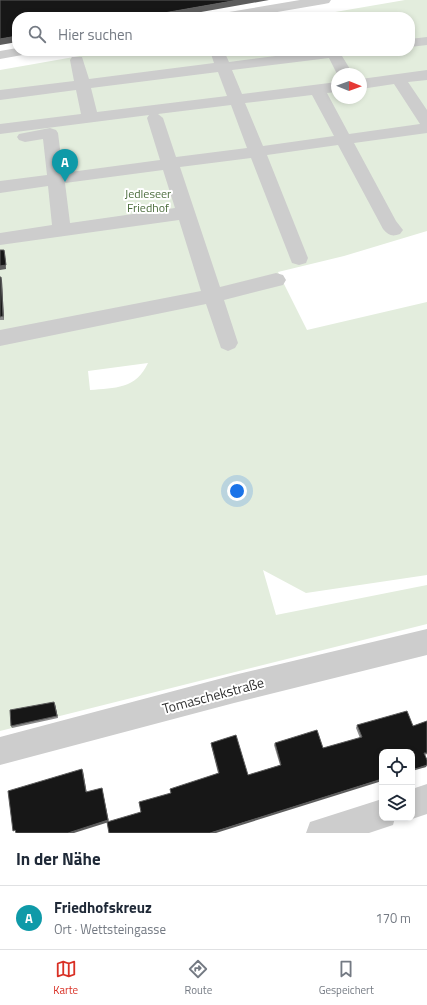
<!DOCTYPE html>
<html lang="de">
<meta charset="utf-8">
<style>
:root{--surface:#fff;--page:#f6f6f7;--text:#1f2937;--muted:#747a83;--line:#e0e1e3;--accent:#d93025}
body{margin:0;font-family:"Titillium Web",sans-serif;background:var(--page);color:var(--text)}
.controls{position:absolute;right:12px;bottom:12px;display:grid;overflow:hidden;border-radius:8px;box-shadow:0 2px 6px #0003}
.controls button{width:36px;height:36px;display:grid;place-items:center;padding:0;border:0;border-bottom:1px solid var(--line);background:var(--surface);color:var(--text);font:20px sans-serif}
.compass{position:absolute;left:331px;top:68px;width:36px;height:36px;border-radius:50%;background:var(--surface);box-shadow:0 2px 6px #0003;rotate:91deg}
.you{position:absolute;left:237px;top:491px;width:14px;height:14px;margin:-10px;border:3px solid #fff;border-radius:50%;background:#1a73e8;box-shadow:0 0 0 6px #1a73e833}
.badge{display:grid;place-items:center;width:26px;height:26px;border-radius:50%;background:var(--accent);color:#fff;font-size:13px;font-weight:700}
.pin{position:absolute;translate:-50% -33px;filter:drop-shadow(0 1px 2px #0008)}
.pin::after{content:'';position:absolute;top:21px;width:14px;height:12px;background:inherit;clip-path:polygon(0 0,100% 0,50% 100%)}
.list{margin:0;padding:0;list-style:none}
h2{display:flex;justify-content:space-between;align-items:center;height:52px;margin:0;padding:0 16px;font-size:17px}
h2 small{font-size:13px;font-weight:400;color:var(--muted)}
.list li{display:grid;grid-template-columns:26px 1fr auto;gap:12px;align-items:center;box-sizing:border-box;height:64px;padding:0 16px;border-top:1px solid var(--line)}
.list b{display:block;font-size:15px;white-space:nowrap}
.list p{margin:0;font-size:13px;white-space:nowrap;color:var(--muted)}
.list em{font-size:13px;font-style:normal;color:var(--muted)}
.icon{flex:none;width:22px;height:22px;fill:none;stroke:currentColor;stroke-width:2;stroke-linecap:round;stroke-linejoin:round}
.map{position:relative;flex:none;width:427px;height:833px;overflow:hidden}
.search{position:absolute;background:var(--surface);box-shadow:0 2px 6px #0003;left:12px;right:12px;top:12px;height:44px;display:flex;align-items:center;gap:10px;box-sizing:border-box;padding:0 14px;border-radius:16px;color:var(--muted);font-size:15px}
.sheet{height:116px;background:var(--surface)}
nav{display:flex;justify-content:space-around;align-items:center;box-sizing:border-box;height:56px;border-top:1px solid var(--line);background:var(--surface);font-size:11px;color:var(--muted)}
nav a{display:grid;justify-items:center;gap:2px}
nav .on{color:var(--accent)}
.map>svg:first-child{display:block}
.green{fill:#e3eddd;fill-rule:evenodd}
.lines{fill:none;stroke-linecap:round;stroke-linejoin:round}
.minor{fill:#cdcdcd;fill-rule:evenodd}
.wall{fill:#8b8b8b}
.shaded-wall{fill:#5d5d5d}
.building{fill:#171717;stroke:#5d5d5d}
.labels{text-anchor:middle;dominant-baseline:central;stroke-width:4;stroke-linejoin:round;paint-order:stroke}
.park-label{font-size:12px;fill:#4b6c3c;stroke:#fff}
.near-street-label{font-size:14px;fill:#303030;stroke:#fff}
</style>
<div class="map">
<svg width="427" height="833" viewBox="0 0 427 833">
<rect width="100%" height="100%" fill="#fff"/>
<path class="green" d="M405 0H427V231L344 256 278 272 307 330 427 302V575L306 593 263 570 276 615 427 585V624L0 731V70L108 51H410V17H306ZM337 74H361V98H337ZM148 363C136 389 115 388 90 390L88 371Z"/>
<g class="lines">
<path class="minor" d="M300 0H331L329 3 324 4 248 17H216L218 14 223 13Z
M427 37V45L410 47V39Z
M17 48V51H30L28 54 0 59V51Z
M210 51H224L229 62 314 51H356L354 54 342 56 353 74H337L329 58 232 70 242 94 337 82V92L327 93 349 134 420 124 394 84 361 89V79L427 70V80L408 82 427 110V133L354 143 396 221 403 230 400 234C392 237 388 235 383 229L338 145 267 155 308 258 306 263 299 265 292 263 290 258 251 158 180 167 220 287 276 273 283 275 286 280 283 285 224 300 238 343 235 348 228 351 221 348 206 304 0 346V330L201 291 179 220 0 245V233L52 225 48 186 0 193V181L47 175 43 139 25 142 19 140 17 137 19 134 50 128 56 130 58 133 63 173 160 160 147 118 149 115 0 134V124L81 114 76 90 0 100V90L74 81 70 60 72 57H82L89 79 214 63ZM218 72 227 96 97 112 91 88ZM312 95 334 136 263 146 245 103ZM231 105 247 148 176 157 163 118 158 114ZM163 170 175 208 70 223 65 183Z
M427 629V655L234 703 0 765V737L234 675Z
M427 784V814L412 819 410 818H412V789Z
M382 799V818H395L393 825 369 833H306L310 822Z"/>
</g>
<path class="wall" d="M0 277H1L2 281 4 320H0Z
M55 704 58 718 12 728 11 726Z
M427 721V754L425 755 427 760 426 767 141 812 171 793 218 773 211 745V743L248 775 280 765 274 745 275 743 323 748 360 738 356 728 357 725 413 726Z"/>
<path class="shaded-wall" d="M238 0H269L173 17H141Z
M17 36V42L0 45V39Z
M4 250 5 253 6 269 0 270V266Z
M1 277 2 281 4 320 3 316Z
M54 702 55 704 58 718 57 716Z
M427 765 426 767 412 771V770Z
M82 769 83 771 87 794 86 792Z
M382 779V781L216 833H210Z
M102 788 109 822 74 833H68Z"/>
<path class="building" d="M0 0H238L141 17H17V36L0 39Z
M0 250H4L6 265 0 266Z
M0 277H1L3 316 0 317Z
M54 702 57 716 11 726 10 710Z
M407 711 413 726 427 721V753H424L427 760V765L412 770V752H382V779L210 833H109L107 822 141 812 139 802 171 793 170 789 219 773 211 743 236 735 248 775 281 765 275 743 317 730 323 748 362 737 357 725Z
M82 769 86 792 102 788 108 820 68 833H16L15 830 13 831 8 791Z"/>
<g class="labels">
<g class="park-label">
<text x="148" y="193">Jedleseer<tspan x="148" dy="14">Friedhof</tspan></text>
</g>
<g class="near-street-label">
<text transform="translate(213 695) rotate(-15)">Tomaschekstraße</text>
</g>
</g>
</svg>
<div class="controls">
<button><svg class="icon" aria-label="locate" viewBox="0 0 24 24"><circle cx="12" cy="12" r="6"/><path d="M12 2v4M12 18v4M2 12h4M18 12h4"/></svg></button>
<button><svg class="icon" aria-label="layers" viewBox="0 0 24 24"><path d="M12 4l9 5-9 5-9-5zM3 14l9 5 9-5"/></svg></button>
</div>
<svg class="compass" viewBox="-18 -18 36 36"><path d="M0-13l5 13h-10z" fill="#e53935"/><path d="M0 13l5-13h-10z" fill="#747a83"/></svg>
<div class="you"></div>
<div class="pin badge" style="left:65px;top:182px;background:#0f9aa8">A</div>
<div class="search"><svg class="icon" aria-label="search" viewBox="0 0 24 24"><circle cx="10" cy="10" r="6"/><path d="M15 15l6 6"/></svg>Hier suchen</div>
</div>
<section class="sheet">
<h2>In der Nähe<small></small></h2>
<ul class="list">
<li><span class="badge" style="background:#0f9aa8">A</span><div><b>Friedhofskreuz</b><p>Ort · Wettsteingasse</p></div><em>170 m</em></li>
</ul>
</section>
<nav>
<a class="on"><svg class="icon" aria-label="map" viewBox="0 0 24 24"><path d="M3 6l6-2 6 2 6-2v14l-6 2-6-2-6 2zM9 4v14M15 6v14"/></svg>Karte</a>
<a><svg class="icon" aria-label="directions" viewBox="0 0 24 24"><path d="M12 3l9 9-9 9-9-9zM9 14v-3h6M13 9l2 2-2 2"/></svg>Route</a>
<a><svg class="icon" aria-label="saved" viewBox="0 0 24 24"><path d="M7 4h10v16l-5-4-5 4z"/></svg>Gespeichert</a>
</nav>
